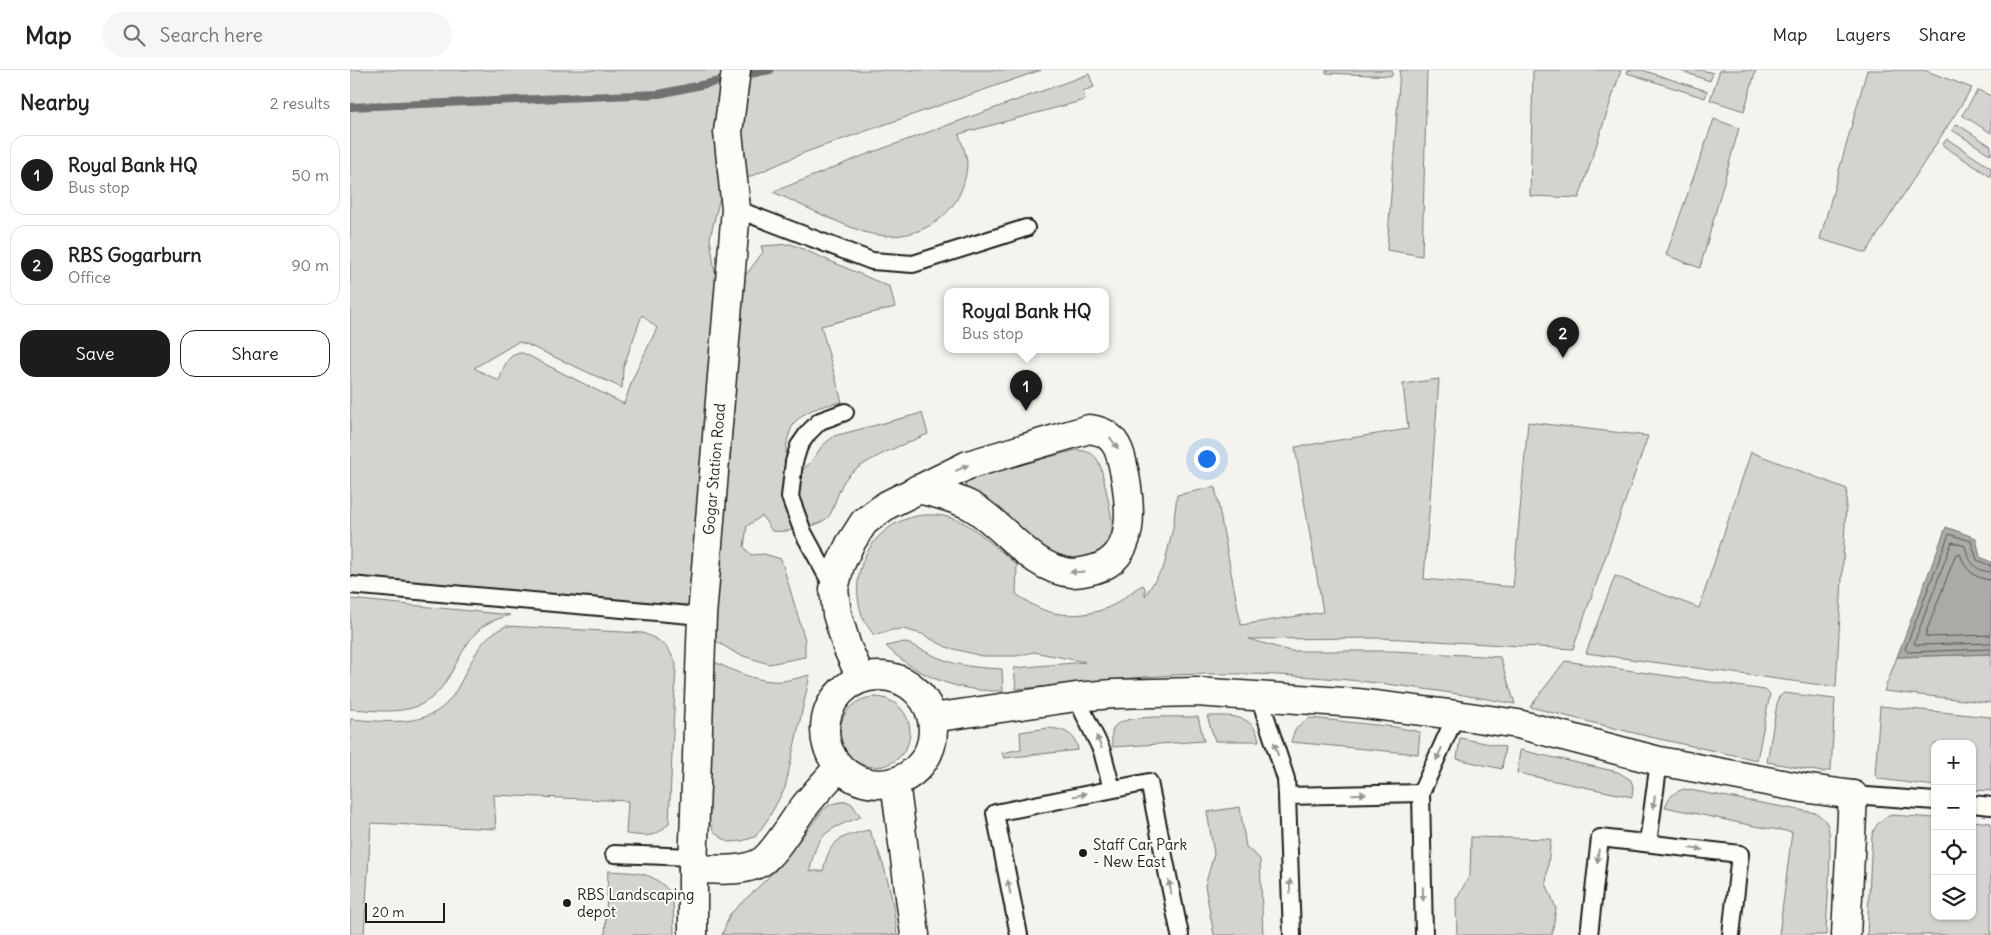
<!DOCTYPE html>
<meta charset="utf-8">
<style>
:root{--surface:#fff;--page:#f6f6f6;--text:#202124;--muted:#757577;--line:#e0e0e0;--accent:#1c1c1c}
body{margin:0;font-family:Delius,sans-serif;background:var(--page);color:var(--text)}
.controls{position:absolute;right:15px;bottom:15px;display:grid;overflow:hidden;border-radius:10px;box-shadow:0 1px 4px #0004}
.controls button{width:45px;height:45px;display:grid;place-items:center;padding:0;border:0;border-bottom:1px solid var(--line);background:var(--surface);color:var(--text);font:25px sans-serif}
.scale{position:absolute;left:15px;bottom:12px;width:80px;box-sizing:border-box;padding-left:5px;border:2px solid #1c1c1c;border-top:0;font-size:14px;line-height:18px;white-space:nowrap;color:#1c1c1c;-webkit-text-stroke:4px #fdfcf7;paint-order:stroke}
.you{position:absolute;left:856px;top:388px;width:18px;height:18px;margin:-12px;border:4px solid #fff;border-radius:50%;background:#1a73e8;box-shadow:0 0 0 8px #1a73e833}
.badge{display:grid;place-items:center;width:32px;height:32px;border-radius:50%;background:var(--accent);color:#fff;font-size:16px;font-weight:700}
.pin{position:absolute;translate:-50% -41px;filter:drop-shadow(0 1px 2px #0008)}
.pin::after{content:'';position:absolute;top:26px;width:18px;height:15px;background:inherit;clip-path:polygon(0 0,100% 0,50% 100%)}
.popup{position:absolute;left:594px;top:218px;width:165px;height:65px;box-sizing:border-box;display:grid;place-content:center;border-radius:10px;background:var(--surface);filter:drop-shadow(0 1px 4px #0005);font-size:16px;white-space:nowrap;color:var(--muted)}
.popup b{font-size:19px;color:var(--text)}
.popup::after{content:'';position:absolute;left:50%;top:100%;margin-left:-10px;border:10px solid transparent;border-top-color:var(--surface)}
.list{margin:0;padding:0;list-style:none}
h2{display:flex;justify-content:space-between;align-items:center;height:65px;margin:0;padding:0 20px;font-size:21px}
h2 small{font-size:16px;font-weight:400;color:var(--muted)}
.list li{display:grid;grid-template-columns:32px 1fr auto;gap:15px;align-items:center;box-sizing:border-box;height:80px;margin:0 10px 10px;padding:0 10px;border:1px solid var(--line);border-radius:15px}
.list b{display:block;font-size:19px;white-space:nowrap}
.list p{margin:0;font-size:16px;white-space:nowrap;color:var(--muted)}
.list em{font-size:16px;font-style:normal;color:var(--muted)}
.actions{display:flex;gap:10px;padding:15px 20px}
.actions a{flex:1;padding:11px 0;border:1px solid var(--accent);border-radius:15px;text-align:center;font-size:18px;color:var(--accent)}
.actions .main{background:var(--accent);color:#fff}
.icon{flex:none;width:28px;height:28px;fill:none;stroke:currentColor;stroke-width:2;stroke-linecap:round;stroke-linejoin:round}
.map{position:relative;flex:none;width:1641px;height:865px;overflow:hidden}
header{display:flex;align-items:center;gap:30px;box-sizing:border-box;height:70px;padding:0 25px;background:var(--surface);border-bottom:1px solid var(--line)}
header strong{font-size:24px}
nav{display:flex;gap:28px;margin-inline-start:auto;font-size:18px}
.search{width:350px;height:45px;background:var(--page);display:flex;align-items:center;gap:12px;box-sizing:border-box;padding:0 18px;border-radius:28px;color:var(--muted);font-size:19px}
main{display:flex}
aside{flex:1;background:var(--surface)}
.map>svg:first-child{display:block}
.green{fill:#d4d3cf;stroke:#787876;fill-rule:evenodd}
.water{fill:#abaaa6;stroke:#72716f}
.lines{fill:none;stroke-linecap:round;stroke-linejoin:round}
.shore{stroke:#555553;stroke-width:1}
.stream{stroke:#72716f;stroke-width:8}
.service-casing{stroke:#1c1c1c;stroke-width:20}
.minor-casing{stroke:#1c1c1c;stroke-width:31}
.tertiary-casing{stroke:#1c1c1c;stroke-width:31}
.primary-casing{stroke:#1c1c1c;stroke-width:31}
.service{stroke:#fdfcf7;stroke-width:16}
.minor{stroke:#fdfcf7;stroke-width:28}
.tertiary{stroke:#fdfcf7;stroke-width:28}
.primary{stroke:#fdfcf7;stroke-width:28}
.oneway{fill:#989794}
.poi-dot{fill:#1c1c1c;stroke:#fdfcf7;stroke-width:2}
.labels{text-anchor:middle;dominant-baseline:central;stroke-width:4;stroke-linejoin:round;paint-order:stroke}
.street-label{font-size:15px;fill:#1c1c1c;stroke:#fdfcf7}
.poi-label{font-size:15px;fill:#1c1c1c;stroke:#fdfcf7;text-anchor:start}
</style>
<header>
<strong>Map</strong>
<div class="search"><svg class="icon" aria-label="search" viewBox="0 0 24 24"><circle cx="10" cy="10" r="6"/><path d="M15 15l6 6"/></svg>Search here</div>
<nav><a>Map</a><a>Layers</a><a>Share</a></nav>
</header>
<main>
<aside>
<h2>Nearby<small>2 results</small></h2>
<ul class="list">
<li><span class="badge">1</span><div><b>Royal Bank HQ</b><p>Bus stop</p></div><em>50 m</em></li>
<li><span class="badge">2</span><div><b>RBS Gogarburn</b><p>Office</p></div><em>90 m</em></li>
</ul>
<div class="actions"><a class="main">Save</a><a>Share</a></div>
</aside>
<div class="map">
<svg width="1641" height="865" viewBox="0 0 1641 865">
<rect width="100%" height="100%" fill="#f4f3ee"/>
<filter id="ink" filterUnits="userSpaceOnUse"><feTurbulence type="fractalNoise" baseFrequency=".02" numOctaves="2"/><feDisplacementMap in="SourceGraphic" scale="10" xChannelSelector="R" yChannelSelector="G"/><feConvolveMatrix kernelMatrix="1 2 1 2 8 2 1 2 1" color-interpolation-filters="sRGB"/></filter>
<g filter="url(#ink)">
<path class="green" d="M0 0H691L456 82 372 119 360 168 365 203 387 217 413 182 411 176 441 174 540 217 545 237 471 256 492 332C477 335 460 338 448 349 439 356 433 382 437 393 439 397 445 400 449 403L461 392 472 376 484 366 572 343 578 364C552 375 525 385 502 402 490 412 487 429 481 443 475 457 436 463 422 461L412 446 397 456 394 477 401 485 414 484 431 489 455 570V587L419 594 387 584 358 566 361 540 0 506ZM292 245 307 258 283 308 274 334 173 283C156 283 154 298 149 311L124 298 168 272 176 274 272 318 273 298Z
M976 0H1042V6L976 3Z
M1050 0H1077L1072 186 1037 180Z
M1183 0H1271L1229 128 1180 126Z
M1278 0H1292L1357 21 1355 28 1277 3Z
M1328 0H1352L1363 3 1360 11Z
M1370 0H1406L1394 41 1360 30Z
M1517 0H1574L1622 18 1516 183 1470 169Z
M739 4 744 17 733 21 735 30 609 64C611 73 617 84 617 93 615 147 564 177 514 162 485 152 452 135 423 122L515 85Z
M1628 20 1641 26V63L1612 45Z
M1364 49 1389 58 1350 198 1316 185Z
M1607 54 1641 76V85L1602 60Z
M1597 69 1641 98V107L1592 75Z
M1089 309 1074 509 1163 517 1178 352 1298 366 1223 579 1034 568 899 569 940 581H1044L1150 587 1165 634C1063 615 958 602 855 604 792 605 729 614 666 619L664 598 735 592 684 582 666 586H632L596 577 572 564 553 559 542 560 524 565C519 558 513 551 511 542 494 485 543 431 602 448 624 454 649 481 667 495L666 524C674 529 681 535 689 538 713 549 745 546 767 533 776 527 784 519 793 515L795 518V526L814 496 823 458 827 425 865 417 891 555 973 542 945 377 1058 359 1053 314Z
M726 380C739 381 747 384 751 398 754 411 764 450 762 462 760 475 752 486 738 488 695 495 653 449 621 424L616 417 615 412 619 408Z
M1401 382 1497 419 1486 617 1236 583 1265 506 1349 538Z
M0 529 160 545C151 548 140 551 132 557 106 579 103 618 72 634 50 645 23 640 0 639Z
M156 556 293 563C312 571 318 575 326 594L319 753C305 769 296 766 276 764L278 731 144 725 146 759 21 753 14 865H0V649C30 651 72 658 96 634 106 624 113 607 120 594 130 575 135 566 156 556Z
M554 572C569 577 582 586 597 591 615 597 634 598 652 599L653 621C609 622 567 607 536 576Z
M1641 584V633L1534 621 1547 587Z
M363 591C383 601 409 613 432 611 442 610 451 607 460 605L435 718 418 749 405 767 392 771 379 772 370 767 363 760 357 747Z
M1215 591 1415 620 1420 624 1407 690 1300 667 1180 637Z
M1434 623 1485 629 1481 700 1472 702 1417 692 1428 628Z
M490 662a35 35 0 1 1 70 0a35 35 0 1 1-70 0Z
M1530 636 1641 647V721L1622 720V674H1585V716L1529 709 1525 705Z
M857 646C880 646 904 643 909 671H865Z
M848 647 854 671 763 677C761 669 760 657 769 653 783 645 830 647 848 647Z
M961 648 1045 657 1070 662 1068 684 941 672C944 659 949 653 961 648Z
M699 658C714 659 726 664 728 680L654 688 652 683 671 679 670 662Z
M1110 668 1155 677 1152 699 1107 689Z
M1170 680 1268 702 1281 710 1283 717 1282 727 1167 703Z
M1334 719 1466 743C1470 746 1475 749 1477 754 1484 767 1476 846 1476 865H1429L1442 762 1404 756 1315 737C1319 726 1324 722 1334 719Z
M496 731 502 734 511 747C478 759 466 763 460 801H473C480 769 489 767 519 760 536 794 543 827 547 865H372L380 844 425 801 473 740 481 734Z
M890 737 896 777 910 789 913 865H864L855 816 864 784 857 742Z
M1542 745 1585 748V846H1622V751L1641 753V865H1517L1522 765C1526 754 1531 748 1542 745Z
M1121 767 1201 769 1196 813 1206 838 1202 865H1107L1106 829 1120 805Z
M258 801C289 803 301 800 323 825L324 865H255Z"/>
<path class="water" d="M1596 457 1626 468 1630 487 1641 492V584L1547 587Z"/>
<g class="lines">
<path class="shore" d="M1641 496 1627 490 1621 471 1599 464 1555 579 1558 582 1641 579
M1641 502C1624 501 1619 491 1615 476L1602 472 1564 573 1567 575 1641 573
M1641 510C1624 509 1615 499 1610 484H1606L1575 565 1578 567 1641 565"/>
<path class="stream" d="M390 6 420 0
M0 37 309 24 379 9"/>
<defs>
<path id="service" d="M386 139 522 191 563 194 676 158
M0 515 352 546
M484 519 453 462 440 427 444 392 449 376 458 363 470 351 495 342
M909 626 936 709 937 726
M726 627 752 681 762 719
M1071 723 1106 645
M1503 725 1585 731
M1622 734 1641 736
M1298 773 1309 691
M264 784 343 787
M669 865 645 743 799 712 830 865
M942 865 937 726 1071 723 1074 865
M1239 865 1250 768 1390 784 1381 865"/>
<path id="minor" d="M511 608 497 577 487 544 484 519 490 495 500 474 514 452 537 435 618 395 739 359C745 360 752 361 757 365 770 374 772 391 775 405 781 439 786 487 745 499 738 501 729 503 722 503 679 499 654 453 619 435 603 427 585 423 568 419"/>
<path id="tertiary" d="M386 0 378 62 386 139 352 546 343 799C363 799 393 803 411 792 425 783 443 751 454 737 465 723 477 710 489 697
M475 660a54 54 0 1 1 108 0a54 54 0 1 1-108 0Z
M582 648 726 627 763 624 846 622 1007 633 1106 645 1168 654 1309 691 1453 718 1503 725"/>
<path id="primary" d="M545 712 565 865
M343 799V865
M1496 865 1503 725"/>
</defs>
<use href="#service" class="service-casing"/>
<use href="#minor" class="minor-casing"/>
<use href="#tertiary" class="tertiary-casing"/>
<use href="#primary" class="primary-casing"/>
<use href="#service" class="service"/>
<use href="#minor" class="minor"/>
<use href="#tertiary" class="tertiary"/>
<use href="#primary" class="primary"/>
</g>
<defs><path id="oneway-solid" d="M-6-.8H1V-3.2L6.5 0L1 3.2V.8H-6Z" transform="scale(1.25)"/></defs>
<g class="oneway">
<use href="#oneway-solid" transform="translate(764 373) rotate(54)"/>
<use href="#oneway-solid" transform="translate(612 398) rotate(-25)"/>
<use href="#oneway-solid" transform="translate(727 502) rotate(178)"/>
<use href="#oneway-solid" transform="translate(749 672) rotate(-113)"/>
<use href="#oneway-solid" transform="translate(926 679) rotate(-108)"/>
<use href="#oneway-solid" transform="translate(1089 684) rotate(114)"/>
<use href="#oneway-solid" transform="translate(1009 724) rotate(-1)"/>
<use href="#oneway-solid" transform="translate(730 725) rotate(-12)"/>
<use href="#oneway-solid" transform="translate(1304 732) rotate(98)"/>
<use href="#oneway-solid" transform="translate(1346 779) rotate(7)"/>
<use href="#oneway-solid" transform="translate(1248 786) rotate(96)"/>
<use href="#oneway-solid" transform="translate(940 816) rotate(-92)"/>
<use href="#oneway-solid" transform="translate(659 817) rotate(-101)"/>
<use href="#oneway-solid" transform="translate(820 817) rotate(-101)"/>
<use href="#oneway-solid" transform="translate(1073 824) rotate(89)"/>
</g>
</g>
<g class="poi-dot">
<circle cx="733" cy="783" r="5"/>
<circle cx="217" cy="833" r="5"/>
</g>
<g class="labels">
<g class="street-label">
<text transform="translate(364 399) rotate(-85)">Gogar Station Road</text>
</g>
<g class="poi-label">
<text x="743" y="774">Staff Car Park<tspan x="743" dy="17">- New East</tspan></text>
<text x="227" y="824">RBS Landscaping<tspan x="227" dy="17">depot</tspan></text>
</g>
</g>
</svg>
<div class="controls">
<button>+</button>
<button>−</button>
<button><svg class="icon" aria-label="locate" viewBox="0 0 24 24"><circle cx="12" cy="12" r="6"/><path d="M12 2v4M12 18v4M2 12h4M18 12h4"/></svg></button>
<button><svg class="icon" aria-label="layers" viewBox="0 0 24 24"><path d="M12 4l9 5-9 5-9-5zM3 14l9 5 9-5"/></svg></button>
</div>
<div class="scale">20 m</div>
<div class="you"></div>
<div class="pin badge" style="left:676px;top:341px">1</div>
<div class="popup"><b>Royal Bank HQ</b>Bus stop</div>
<div class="pin badge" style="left:1213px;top:288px">2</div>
</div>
</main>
